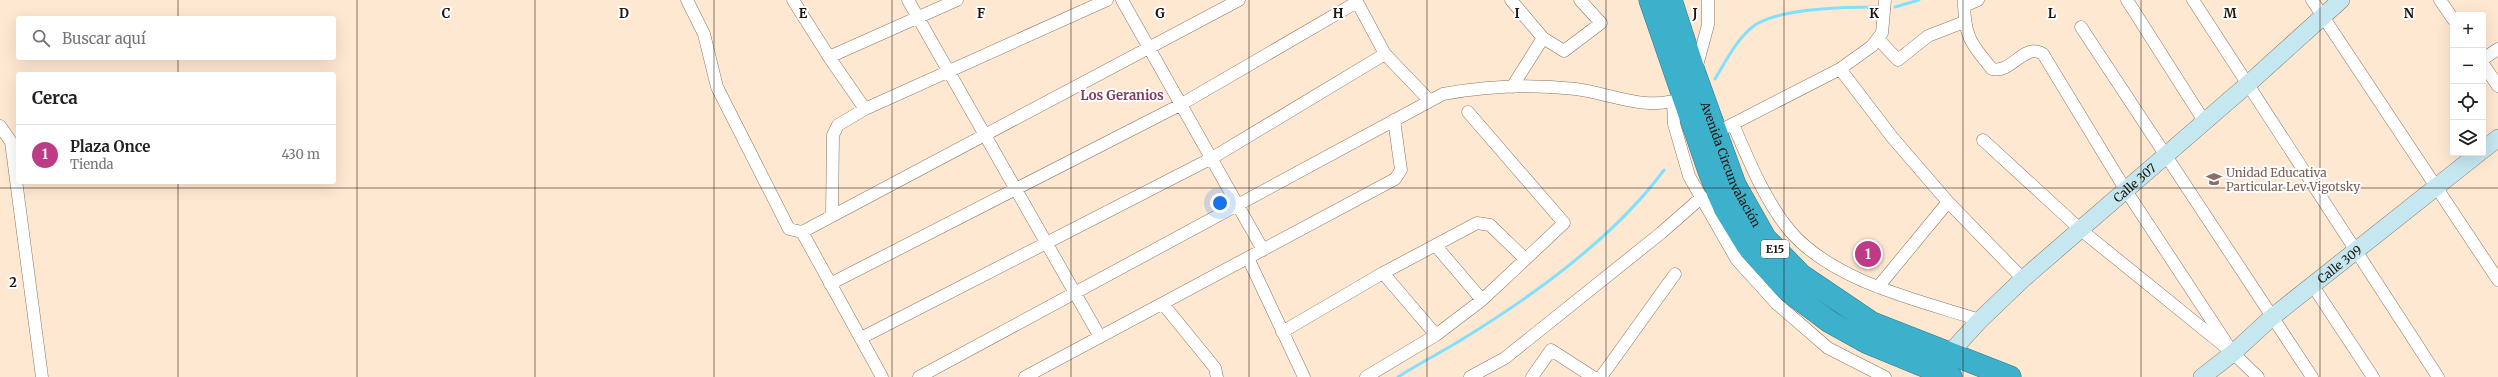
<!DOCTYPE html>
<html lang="es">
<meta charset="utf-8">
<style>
:root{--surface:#fff;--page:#f6f6f6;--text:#202124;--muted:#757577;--line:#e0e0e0;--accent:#bd3c85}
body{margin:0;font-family:Merriweather,serif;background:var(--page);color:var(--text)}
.controls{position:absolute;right:12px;top:12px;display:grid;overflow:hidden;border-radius:4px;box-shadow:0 4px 16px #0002}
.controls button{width:36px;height:36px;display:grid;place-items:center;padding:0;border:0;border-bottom:1px solid var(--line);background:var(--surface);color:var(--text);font:20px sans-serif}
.you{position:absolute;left:1220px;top:203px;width:14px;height:14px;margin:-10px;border:3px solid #fff;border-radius:50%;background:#1a73e8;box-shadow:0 0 0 6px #1a73e833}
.badge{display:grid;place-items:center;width:26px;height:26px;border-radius:50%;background:var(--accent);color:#fff;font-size:13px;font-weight:700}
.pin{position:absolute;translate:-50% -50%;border:2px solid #fff;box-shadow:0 1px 4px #0006}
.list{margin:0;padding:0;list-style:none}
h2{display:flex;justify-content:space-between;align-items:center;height:52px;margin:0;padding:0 16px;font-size:17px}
h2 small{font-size:13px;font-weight:400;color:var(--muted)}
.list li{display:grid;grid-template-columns:26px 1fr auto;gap:12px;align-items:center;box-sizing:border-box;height:60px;padding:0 16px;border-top:1px solid var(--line)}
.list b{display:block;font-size:15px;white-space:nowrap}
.list p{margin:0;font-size:13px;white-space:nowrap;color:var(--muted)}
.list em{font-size:13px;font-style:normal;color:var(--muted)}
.icon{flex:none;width:22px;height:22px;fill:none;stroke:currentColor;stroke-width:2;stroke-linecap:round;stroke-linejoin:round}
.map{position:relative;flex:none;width:2498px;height:377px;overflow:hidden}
.search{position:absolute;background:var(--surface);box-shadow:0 4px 16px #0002;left:16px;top:16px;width:320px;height:44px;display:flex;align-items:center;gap:10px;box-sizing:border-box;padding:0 14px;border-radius:4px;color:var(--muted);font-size:15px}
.panel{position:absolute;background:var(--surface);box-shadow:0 4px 16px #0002;left:16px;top:72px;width:320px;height:112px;border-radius:4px}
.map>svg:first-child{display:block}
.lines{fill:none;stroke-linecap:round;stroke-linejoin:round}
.stream{stroke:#80e0fe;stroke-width:3}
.street-casing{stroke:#897562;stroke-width:13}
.secondary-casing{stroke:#897562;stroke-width:18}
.highway-casing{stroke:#317a89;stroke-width:23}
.street{stroke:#fff;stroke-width:12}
.secondary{stroke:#c5e7f0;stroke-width:17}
.highway{stroke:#3db0cc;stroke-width:22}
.grid{fill:none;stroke:#1c150d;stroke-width:1;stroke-opacity:0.55}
.labels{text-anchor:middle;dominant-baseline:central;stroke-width:4;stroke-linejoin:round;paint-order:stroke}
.shield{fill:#fff;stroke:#605b56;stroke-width:1}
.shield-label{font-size:11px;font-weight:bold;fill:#1c150d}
.street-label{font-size:12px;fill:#1c150d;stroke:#fff}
.education-label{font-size:12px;fill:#785e54;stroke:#fff;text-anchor:start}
.neighbourhood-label{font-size:13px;font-weight:bold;fill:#7f3d5f;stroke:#fff}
.grid-label{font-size:13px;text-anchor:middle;font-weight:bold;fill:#1c150d;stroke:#fff;stroke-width:4;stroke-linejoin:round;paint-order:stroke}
</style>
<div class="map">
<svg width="2498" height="377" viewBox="0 0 2498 377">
<rect width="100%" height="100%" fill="#ffe8d2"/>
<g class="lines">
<path class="stream" d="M1895 7 1919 0
M1715 79C1726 61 1737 38 1755 25 1781 8 1844 7 1876 7
M1398 377C1418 364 1440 353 1461 340 1533 296 1614 238 1664 170"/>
<defs>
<path id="street" d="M687 0 704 34 717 87 789 229 802 232
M793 0 829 57 865 109
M908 0 1100 337
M1122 0 1263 250
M1356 0 1385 54 1430 101
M1511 0 1543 38 1512 87
M1964 0C1964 35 1970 43 1992 69 2012 74 2024 42 2043 54L2125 189 2233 353
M2127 0 2204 121
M2193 0 2438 377
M2312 0 2498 280
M2440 0 2453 19
M1964 6 1978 0
M2081 27 2312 377
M1543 38 1564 51 1601 23 1580 0
M1879 40 1898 60 1928 36 1964 22
M829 57 957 0
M2483 59 2498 49
M2483 64 2498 86
M1696 69 1708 25V0
M1840 69 1892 137 1948 202
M1673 102 1674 124 1689 176 1737 260 1776 303 1828 348 1885 377
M1733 124C1748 159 1765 201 1790 231 1834 282 1918 300 1980 320
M0 126 11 142 42 377
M1727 127 1840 69 1872 46 1882 33 1885 0
M1983 140 2081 230 2233 353 2258 377
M832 216 833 135 838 125 865 109 1107 0
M1436 246 1482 300
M1248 258 1304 377
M1383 273 1436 335
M830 284 1180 105 1357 2
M2313 286 2373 377
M1878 287 1948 202 2023 279
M1163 304 1215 368 1217 377
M1282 332 1383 273 1477 223 1490 225 1525 259
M861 338 1212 158 1385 54
M882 377 802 232 1239 0
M919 377 1443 94C1486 86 1532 84 1576 89 1613 94 1646 112 1683 98L1685 93
M1025 377 1395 179 1401 170 1394 120
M1366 377 1436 335 1482 300 1564 223 1468 112
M1470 377 1505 358 1661 233 1702 197
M1532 377 1551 350 1593 377
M1601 377 1675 274"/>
<g id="secondary">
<path d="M2483 150 2498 138"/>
<path id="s1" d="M1946 365 1950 353 1980 320 2023 279 2248 84 2341 0"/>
<path id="s2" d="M2202 377 2233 353 2271 318 2479 153"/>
</g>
<g id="highway">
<path d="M1650 0 1710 174 1725 209 1747 245 1786 289 1830 322 1866 342 1951 377"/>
<path id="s3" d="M1671 0 1695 74 1735 185 1765 238 1801 275 1872 323 2010 377"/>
</g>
</defs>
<use href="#street" class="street-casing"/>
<use href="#secondary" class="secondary-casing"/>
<use href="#highway" class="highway-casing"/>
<use href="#street" class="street"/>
<use href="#secondary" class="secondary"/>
<use href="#highway" class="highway"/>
</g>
<path class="grid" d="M178 0V18M357 0V377M535 0V377M714 0V377M892 0V377M1071 0V377M1249 0V377M1427 0V377M1606 0V377M1784 0V377M1963 0V377M2141 0V377M2320 0V377M178 58V74M178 182V377M0 188H2498"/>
<defs>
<symbol id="university-bare" viewBox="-9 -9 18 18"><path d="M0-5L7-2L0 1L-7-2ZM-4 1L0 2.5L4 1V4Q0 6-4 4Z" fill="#8d6e63" stroke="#fff" stroke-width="2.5" paint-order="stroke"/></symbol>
</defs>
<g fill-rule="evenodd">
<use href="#university-bare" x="2203" y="168" width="22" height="22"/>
</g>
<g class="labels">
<rect class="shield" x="1761" y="240" width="28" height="18" rx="3"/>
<g class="shield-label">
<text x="1775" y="249">E15</text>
</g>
<g class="street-label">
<text stroke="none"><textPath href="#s3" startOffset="175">Avenida Circunvalación</textPath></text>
<text stroke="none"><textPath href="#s1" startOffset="264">Calle 307</textPath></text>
<text stroke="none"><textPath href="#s2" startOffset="178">Calle 309</textPath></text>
</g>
<g class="education-label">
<text x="2226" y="172">Unidad Educativa<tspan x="2226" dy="14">Particular Lev Vigotsky</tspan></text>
</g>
<g class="neighbourhood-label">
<text x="1122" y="95">Los Geranios</text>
</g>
</g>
<g class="grid-label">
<text x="446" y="18">C</text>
<text x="624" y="18">D</text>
<text x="803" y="18">E</text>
<text x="981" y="18">F</text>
<text x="1160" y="18">G</text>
<text x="1338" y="18">H</text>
<text x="1517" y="18">I</text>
<text x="1695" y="18">J</text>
<text x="1874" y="18">K</text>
<text x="2052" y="18">L</text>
<text x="2230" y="18">M</text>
<text x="2409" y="18">N</text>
<text x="13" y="287">2</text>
</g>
</svg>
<div class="controls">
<button>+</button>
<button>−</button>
<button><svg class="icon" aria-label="locate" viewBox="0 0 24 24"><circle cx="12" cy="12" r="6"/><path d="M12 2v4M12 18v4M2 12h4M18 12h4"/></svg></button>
<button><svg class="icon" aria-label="layers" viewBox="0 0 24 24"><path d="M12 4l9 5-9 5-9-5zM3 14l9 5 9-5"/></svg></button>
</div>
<div class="you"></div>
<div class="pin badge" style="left:1868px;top:254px">1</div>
<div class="search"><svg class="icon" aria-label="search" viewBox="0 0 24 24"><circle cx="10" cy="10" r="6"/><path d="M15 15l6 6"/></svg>Buscar aquí</div>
<section class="panel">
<h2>Cerca<small></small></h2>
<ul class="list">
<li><span class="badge">1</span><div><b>Plaza Once</b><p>Tienda</p></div><em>430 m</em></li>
</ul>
</section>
</div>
